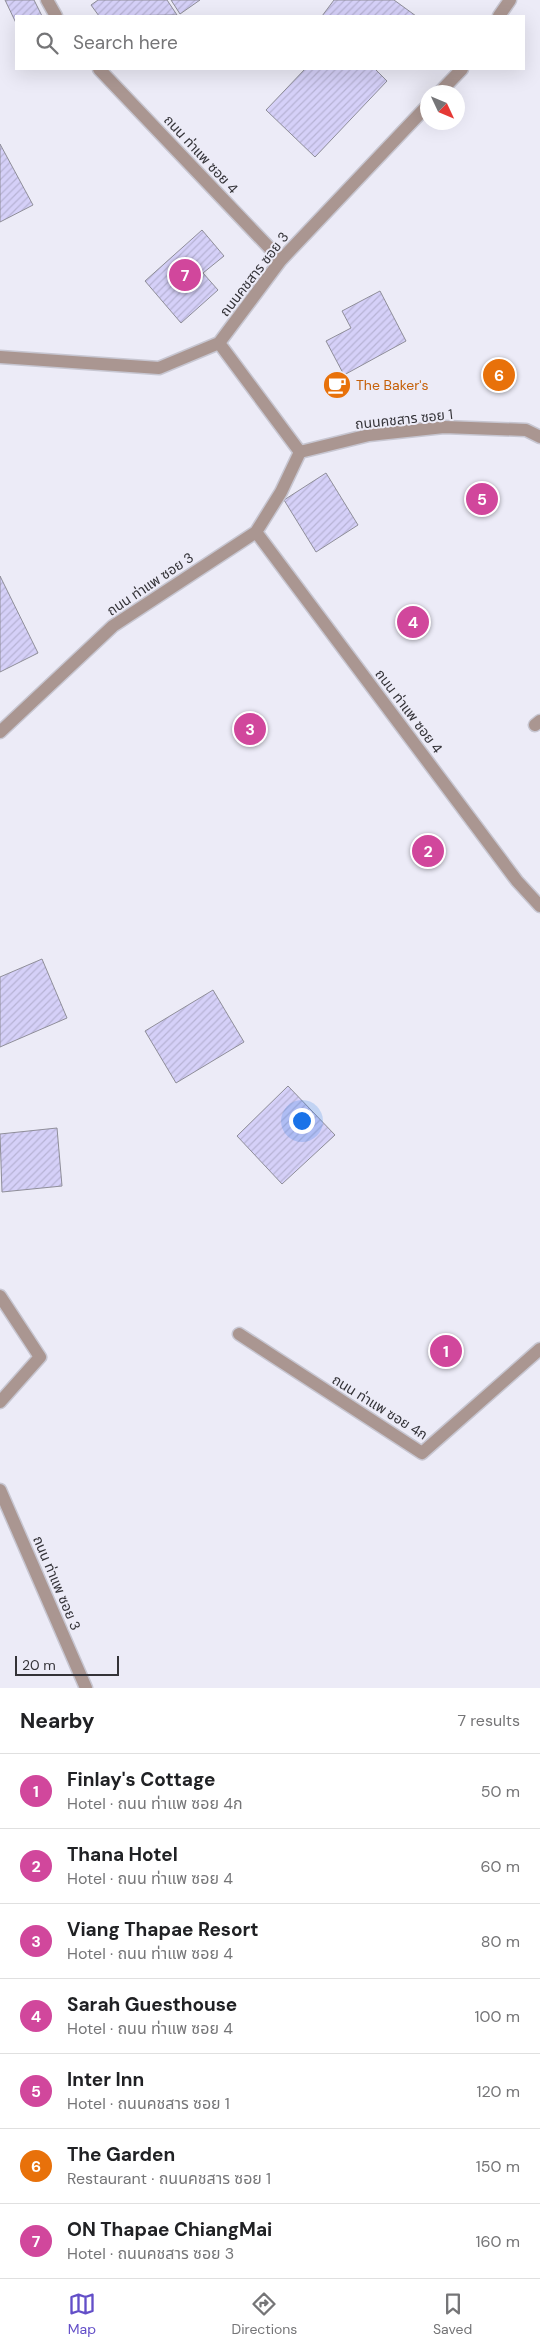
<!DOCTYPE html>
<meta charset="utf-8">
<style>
:root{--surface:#fff;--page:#f2f2f2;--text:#202124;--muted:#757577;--line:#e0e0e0;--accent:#634fc8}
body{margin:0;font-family:"DM Sans","Noto Sans Thai",sans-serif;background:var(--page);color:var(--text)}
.compass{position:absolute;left:420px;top:85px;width:45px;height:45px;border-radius:50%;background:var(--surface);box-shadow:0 5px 20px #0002;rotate:134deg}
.scale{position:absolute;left:15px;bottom:12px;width:104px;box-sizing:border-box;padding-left:5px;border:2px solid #343338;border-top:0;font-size:14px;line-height:18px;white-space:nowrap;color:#343338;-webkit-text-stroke:4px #ecebf7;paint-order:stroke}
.you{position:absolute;left:301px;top:1120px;width:18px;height:18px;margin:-12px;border:4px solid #fff;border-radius:50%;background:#1a73e8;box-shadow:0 0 0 8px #1a73e833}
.badge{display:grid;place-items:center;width:32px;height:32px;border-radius:50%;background:var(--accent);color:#fff;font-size:16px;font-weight:700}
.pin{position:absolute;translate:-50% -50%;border:2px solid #fff;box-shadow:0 1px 5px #0006}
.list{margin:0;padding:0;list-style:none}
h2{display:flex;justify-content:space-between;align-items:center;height:65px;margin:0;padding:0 20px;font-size:21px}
h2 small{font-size:16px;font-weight:400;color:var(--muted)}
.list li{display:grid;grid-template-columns:32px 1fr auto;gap:15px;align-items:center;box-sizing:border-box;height:75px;padding:0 20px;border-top:1px solid var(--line)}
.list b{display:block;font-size:19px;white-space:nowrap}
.list p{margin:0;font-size:16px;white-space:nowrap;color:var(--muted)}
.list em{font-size:16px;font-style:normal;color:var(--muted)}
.icon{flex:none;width:28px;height:28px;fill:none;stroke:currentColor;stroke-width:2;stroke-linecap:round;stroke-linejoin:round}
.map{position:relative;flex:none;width:540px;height:1688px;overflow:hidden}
.search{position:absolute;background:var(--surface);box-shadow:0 5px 20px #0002;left:15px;right:15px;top:15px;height:55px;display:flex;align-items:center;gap:12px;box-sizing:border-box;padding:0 18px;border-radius:0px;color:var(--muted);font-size:19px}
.sheet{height:590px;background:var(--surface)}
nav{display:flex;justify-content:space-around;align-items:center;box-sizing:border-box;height:70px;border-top:1px solid var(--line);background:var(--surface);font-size:14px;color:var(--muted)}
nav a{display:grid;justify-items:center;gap:2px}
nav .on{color:var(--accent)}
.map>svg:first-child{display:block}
.building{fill:url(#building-hatch);stroke:#8f8e99}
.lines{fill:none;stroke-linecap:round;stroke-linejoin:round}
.lane-casing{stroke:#c7c6d1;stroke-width:15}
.street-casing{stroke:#c7c6d1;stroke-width:15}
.lane{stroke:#aa9691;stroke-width:12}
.street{stroke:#aa9691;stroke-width:12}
.labels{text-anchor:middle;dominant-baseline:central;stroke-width:4;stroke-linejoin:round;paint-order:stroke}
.street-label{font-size:14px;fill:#343338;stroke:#ecebf7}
.food-label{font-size:14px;fill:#c56008;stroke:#ecebf7;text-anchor:start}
</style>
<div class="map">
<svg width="540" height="1688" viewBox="0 0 540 1688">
<defs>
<pattern id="building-hatch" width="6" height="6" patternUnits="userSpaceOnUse" patternTransform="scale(1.25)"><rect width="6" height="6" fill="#d5d0f8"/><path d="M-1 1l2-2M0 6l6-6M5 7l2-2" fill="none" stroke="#b7b3d5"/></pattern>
</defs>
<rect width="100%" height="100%" fill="#ecebf7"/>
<path class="building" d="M5 0H34L42 16H16V23Z
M98 0H167L177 15 99 16 91 5Z
M171 0H200L180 14Z
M334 0H394L416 16H322Z
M305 69H375L387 81 315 157 266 110Z
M0 144 33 205 0 222Z
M202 230 224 256 203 273 218 290 181 323 145 281Z
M380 291 406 341 344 375 326 341 351 328 342 311Z
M326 473 358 525 316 552 284 500Z
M0 576 38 653 0 672Z
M42 959 67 1018 0 1047V977Z
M213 990 244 1042 176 1083 145 1031Z
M288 1086 335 1135 282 1184 237 1136Z
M57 1128 62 1186 2 1192 0 1134Z"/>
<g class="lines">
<defs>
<path id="lane" d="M535 725 540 721"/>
<path id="street" d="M47 0 56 16
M499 16 510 0
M99 69 281 260
M440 92 462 69
M0 357 159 368 219 343
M300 452 219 343 281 260 428 105
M300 452 369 435 444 427 526 430 540 437
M256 532 517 881 540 906
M0 732 113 626 256 532 281 492 300 452
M0 1296 40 1357 0 1402
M239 1334 422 1453 540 1349
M0 1490 86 1688"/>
</defs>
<use href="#lane" class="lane-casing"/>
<use href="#street" class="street-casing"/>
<use href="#lane" class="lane"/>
<use href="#street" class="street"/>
</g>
<defs>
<symbol id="cafe-disc" viewBox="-11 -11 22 22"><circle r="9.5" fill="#e8710a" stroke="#ecebf7"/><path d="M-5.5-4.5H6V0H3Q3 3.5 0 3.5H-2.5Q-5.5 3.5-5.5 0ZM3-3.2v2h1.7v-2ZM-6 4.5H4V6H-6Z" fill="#fff"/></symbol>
</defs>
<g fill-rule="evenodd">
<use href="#cafe-disc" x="321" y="369" width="32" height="32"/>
</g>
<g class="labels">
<g class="street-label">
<text transform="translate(201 154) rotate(47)">ถนน ท่าแพ ซอย 4</text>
<text transform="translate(254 274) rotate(-52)">ถนนคชสาร ซอย 3</text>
<text transform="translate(404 419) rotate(-6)">ถนนคชสาร ซอย 1</text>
<text transform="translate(150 584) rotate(-34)">ถนน ท่าแพ ซอย 3</text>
<text transform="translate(409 711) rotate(53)">ถนน ท่าแพ ซอย 4</text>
<text transform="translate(380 1407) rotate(32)">ถนน ท่าแพ ซอย 4ก</text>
<text transform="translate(57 1583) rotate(67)">ถนน ท่าแพ ซอย 3</text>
</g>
<g class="food-label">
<text x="356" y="385">The Baker's</text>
</g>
</g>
</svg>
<svg class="compass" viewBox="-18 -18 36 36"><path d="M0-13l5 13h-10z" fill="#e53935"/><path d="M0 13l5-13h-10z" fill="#757577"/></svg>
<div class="scale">20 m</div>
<div class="you"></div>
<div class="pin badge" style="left:446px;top:1351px;background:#d1479c">1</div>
<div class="pin badge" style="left:428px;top:851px;background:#d1479c">2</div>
<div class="pin badge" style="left:250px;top:729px;background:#d1479c">3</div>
<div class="pin badge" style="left:413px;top:622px;background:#d1479c">4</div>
<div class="pin badge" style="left:482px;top:499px;background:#d1479c">5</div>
<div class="pin badge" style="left:499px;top:375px;background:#e8710a">6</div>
<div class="pin badge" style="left:185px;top:275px;background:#d1479c">7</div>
<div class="search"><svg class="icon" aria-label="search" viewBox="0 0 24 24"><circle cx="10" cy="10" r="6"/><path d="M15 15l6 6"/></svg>Search here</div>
</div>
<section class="sheet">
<h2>Nearby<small>7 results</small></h2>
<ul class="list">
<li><span class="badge" style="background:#d1479c">1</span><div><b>Finlay's Cottage</b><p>Hotel · ถนน ท่าแพ ซอย 4ก</p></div><em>50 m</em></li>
<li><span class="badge" style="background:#d1479c">2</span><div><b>Thana Hotel</b><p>Hotel · ถนน ท่าแพ ซอย 4</p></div><em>60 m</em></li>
<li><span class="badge" style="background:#d1479c">3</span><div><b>Viang Thapae Resort</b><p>Hotel · ถนน ท่าแพ ซอย 4</p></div><em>80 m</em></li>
<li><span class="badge" style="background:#d1479c">4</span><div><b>Sarah Guesthouse</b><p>Hotel · ถนน ท่าแพ ซอย 4</p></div><em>100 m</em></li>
<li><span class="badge" style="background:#d1479c">5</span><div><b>Inter Inn</b><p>Hotel · ถนนคชสาร ซอย 1</p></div><em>120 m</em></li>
<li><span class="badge" style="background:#e8710a">6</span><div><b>The Garden</b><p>Restaurant · ถนนคชสาร ซอย 1</p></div><em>150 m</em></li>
<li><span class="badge" style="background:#d1479c">7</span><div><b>ON Thapae ChiangMai</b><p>Hotel · ถนนคชสาร ซอย 3</p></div><em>160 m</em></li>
</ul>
</section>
<nav>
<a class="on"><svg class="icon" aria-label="map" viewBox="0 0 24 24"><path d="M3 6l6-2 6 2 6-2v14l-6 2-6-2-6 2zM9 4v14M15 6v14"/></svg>Map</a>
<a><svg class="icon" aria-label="directions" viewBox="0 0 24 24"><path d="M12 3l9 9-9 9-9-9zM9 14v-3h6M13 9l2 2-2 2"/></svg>Directions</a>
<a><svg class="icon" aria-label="saved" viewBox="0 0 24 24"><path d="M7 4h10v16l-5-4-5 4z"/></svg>Saved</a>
</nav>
